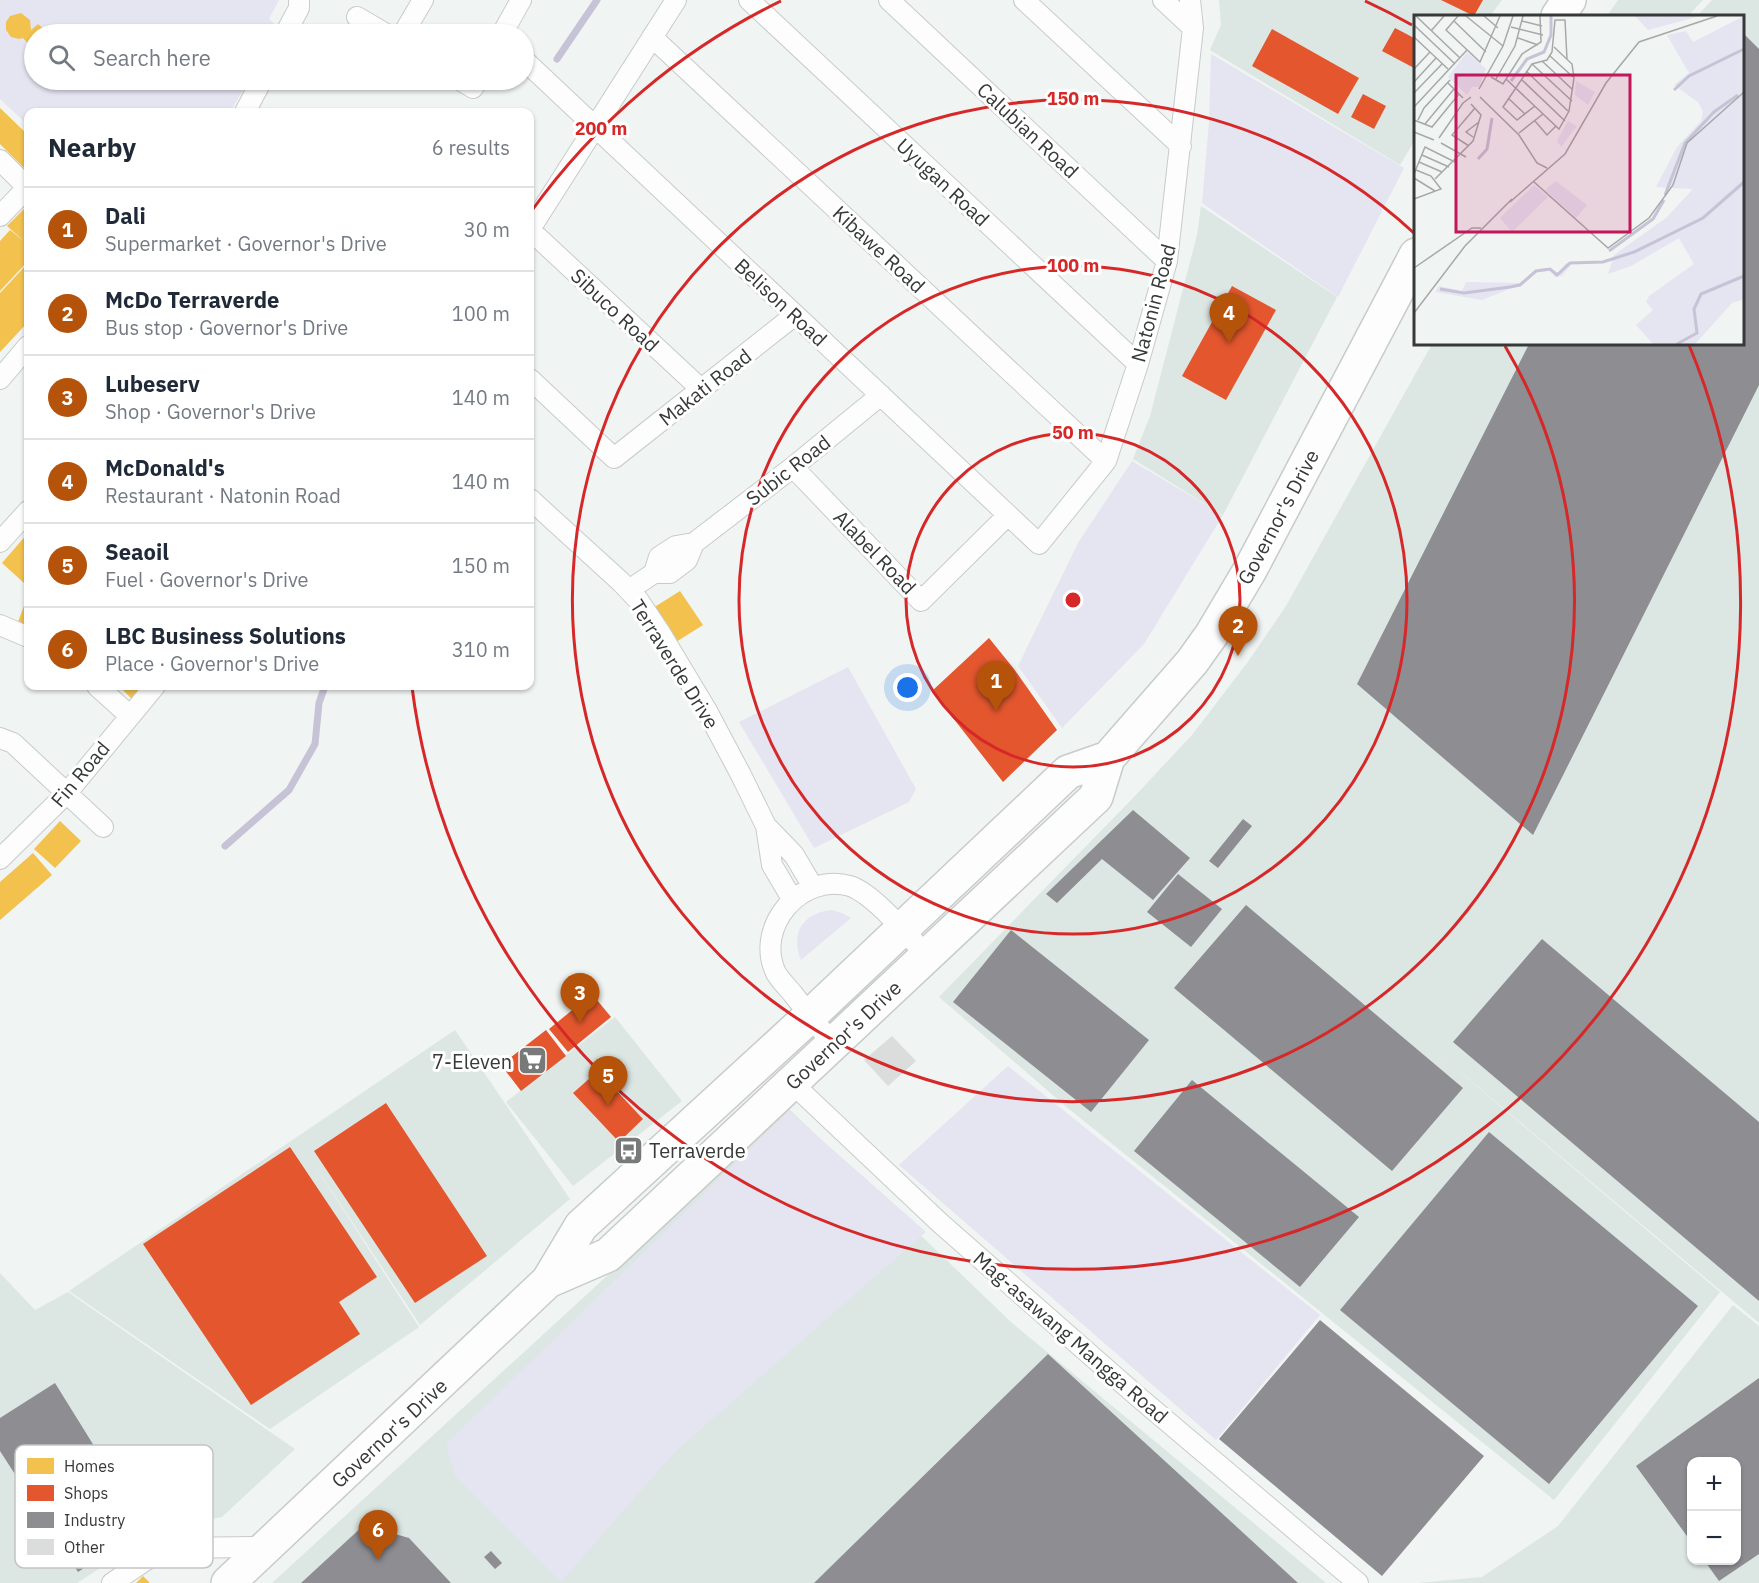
<!DOCTYPE html>
<meta charset="utf-8">
<style>
:root{--surface:#fff;--page:#f2f2f3;--text:#1f2937;--muted:#747a83;--line:#e0e1e3;--accent:#b45309}
body{margin:0;font-family:"IBM Plex Sans",sans-serif;background:var(--page);color:var(--text)}
.controls{position:absolute;right:18px;bottom:18px;display:grid;overflow:hidden;border-radius:12px;box-shadow:0 2px 4px #0004}
.controls button{width:54px;height:54px;display:grid;place-items:center;padding:0;border:0;border-bottom:2px solid var(--line);background:var(--surface);color:var(--text);font:30px sans-serif}
.you{position:absolute;left:908px;top:688px;width:21px;height:21px;margin:-15px;border:4px solid #fff;border-radius:50%;background:#1a73e8;box-shadow:0 0 0 9px #1a73e833}
.badge{display:grid;place-items:center;width:39px;height:39px;border-radius:50%;background:var(--accent);color:#fff;font-size:20px;font-weight:700}
.pin{position:absolute;translate:-50% -50px;filter:drop-shadow(0 2px 3px #0008)}
.pin::after{content:'';position:absolute;top:32px;width:21px;height:18px;background:inherit;clip-path:polygon(0 0,100% 0,50% 100%)}
.list{margin:0;padding:0;list-style:none}
h2{display:flex;justify-content:space-between;align-items:center;height:78px;margin:0;padding:0 24px;font-size:26px}
h2 small{font-size:20px;font-weight:400;color:var(--muted)}
.list li{display:grid;grid-template-columns:39px 1fr auto;gap:18px;align-items:center;box-sizing:border-box;height:84px;padding:0 24px;border-top:2px solid var(--line)}
.list b{display:block;font-size:22px;white-space:nowrap}
.list p{margin:0;font-size:20px;white-space:nowrap;color:var(--muted)}
.list em{font-size:20px;font-style:normal;color:var(--muted)}
.icon{flex:none;width:33px;height:33px;fill:none;stroke:currentColor;stroke-width:2;stroke-linecap:round;stroke-linejoin:round}
.map{position:relative;flex:none;width:1759px;height:1583px;overflow:hidden}
.search{position:absolute;background:var(--surface);box-shadow:0 2px 4px #0004;left:24px;top:24px;width:510px;height:66px;display:flex;align-items:center;gap:15px;box-sizing:border-box;padding:0 21px;border-radius:33px;color:var(--muted);font-size:22px}
.panel{position:absolute;background:var(--surface);box-shadow:0 2px 4px #0004;left:24px;top:108px;width:510px;height:582px;border-radius:12px}
.map>svg:first-child{display:block}
.built{fill:#dce6e3;fill-rule:evenodd}
.green{fill:#e5e4f1}
.homes{fill:#f2c14e}
.shops{fill:#e4572e}
.industry{fill:#8d8d92}
.lines{fill:none;stroke-linecap:round;stroke-linejoin:round}
.stream{stroke:#c7c3d7;stroke-width:7}
.building{fill:#dadddc}
.street-casing{stroke:#c7cbc9;stroke-width:22}
.highway-casing{stroke:#c7cbc9;stroke-width:36}
.street{stroke:#fdfdfd;stroke-width:20}
.highway{stroke:#fdfdfd;stroke-width:33}
.ring{fill:none;stroke:#d62828;stroke-width:3}
.labels{text-anchor:middle;dominant-baseline:central;stroke-width:6;stroke-linejoin:round;paint-order:stroke}
.street-label{font-size:20px;fill:#363938;stroke:#fff}
.poi-label{font-size:20px;fill:#363938;stroke:#fff;text-anchor:end}
.inset-river{fill:none;stroke:#c7c3d7;stroke-width:3}
.inset-road{fill:none;stroke:#a6a9a8;stroke-width:1.5}
.view{fill:#c2185b;fill-opacity:0.15;stroke:#c2185b;stroke-width:3}
.inset-edge{fill:none;stroke:#363938;stroke-width:3}
.key{fill:#fff;stroke:#c3c4c3;stroke-width:1.5}
.key-label{font-size:16px;fill:#363938}
.centre{fill:#d62828;stroke:#fff;stroke-width:3}
.ring-label{font-size:18px;text-anchor:middle;font-weight:bold;fill:#d62828;stroke:#fff;stroke-width:6;stroke-linejoin:round;paint-order:stroke}
</style>
<div class="map">
<svg width="1759" height="1583" viewBox="0 0 1759 1583">
<rect width="100%" height="100%" fill="#f0f4f2"/>
<path class="built" d="M1219 0H1449L1480 16H1416L1415 140 1400 165 1210 50 1221 25Z
M1452 0H1502L1490 16H1483Z
M1618 0H1703L1688 16H1607Z
M1712 0H1759V1323L1409 1029 1720 1292 1554 1500 1069 1109 939 997 1134 797 1192 735 1247 663 1286 606 1432 344H1742V16H1697Z
M1201 206 1337 297 1223 515 1133 459 1150 416 1197 235Z
M615 1017 682 1101 573 1186 506 1102Z
M455 1030 570 1199 420 1325 304 1149 419 1327 270 1429 69 1291Z
M789 1109 1011 1322 1326 1583H272Z
M0 1273 35 1310 68 1292 295 1449 222 1517 159 1530 77 1583H0Z
M1733 1305 1759 1326V1583H1418L1482 1577 1558 1526ZM1692 1462H1736V1560H1692Z"/>
<path class="green" d="M0 0H279L269 19 279 28 275 34H34V80H249L230 112 179 109 169 112H28V125L0 99Z
M1211 54 1404 168 1338 297 1202 203 1209 122Z
M1132 461 1223 515 1144 644 1062 728 1018 666 1078 543Z
M848 667 916 789 909 802 814 848 739 722Z
M832 910 842 913 851 918 801 960C790 933 803 913 832 910Z
M1008 1066 1320 1315 1216 1440 899 1165Z
M789 1111 926 1232 675 1452 561 1582 455 1476 446 1444Z"/>
<path class="homes" d="M21 13 30 20 31 30 38 24 49 34H34V50L23 38 19 39 11 37 6 30V22L10 16Z
M0 108 28 135V172L0 144Z
M28 205V261L0 291V241L10 230 25 242 7 226Z
M28 263V322L0 352V293Z
M28 533V578L24 583 2 563Z
M680 591 703 625 676 642 653 608Z
M28 595V626L18 622Z
M119 686H147L133 700Z
M60 821 81 841 55 868 34 849Z
M33 853 52 875 0 920V882Z
M143 1576 150 1583H136Z"/>
<path class="shops" d="M1441 0H1483L1474 16Z
M1395 28 1416 39V69L1382 51Z
M1272 29 1359 78 1338 114 1252 66Z
M1363 94 1386 106 1374 129 1351 117Z
M1232 286 1276 310 1226 400 1182 376Z
M989 638 1014 669 1057 730 1003 782 932 691Z
M592 994 611 1017 568 1052 549 1029Z
M546 1030 566 1056 521 1091 501 1065Z
M598 1071 643 1119 619 1142 573 1093Z
M386 1103 487 1256 415 1303 314 1151Z
M290 1147 377 1277 339 1302 360 1334 251 1405 143 1244Z"/>
<path class="industry" d="M1742 32 1759 49V385L1533 835 1357 684 1529 344H1742Z
M1133 810 1190 858 1153 900 1102 859 1057 903 1046 894Z
M1243 819 1252 826 1218 868 1209 861Z
M1178 874 1222 909 1191 947 1147 912Z
M1246 905 1463 1088 1392 1171 1174 988Z
M1011 930 1149 1040 1091 1112 953 1002Z
M1542 939 1759 1122V1301L1453 1042Z
M1192 1080 1359 1217 1300 1287 1134 1151Z
M1489 1132 1698 1306 1549 1484 1340 1310Z
M1320 1320 1484 1456 1382 1576 1219 1439Z
M1048 1354 1298 1583H814Z
M1759 1378V1554L1719 1581 1704 1560H1736V1462H1692V1543L1636 1466Z
M55 1383 145 1528 78 1572 0 1451V1418Z
M364 1525 409 1538 451 1583H301Z
M491 1551 502 1563 495 1569 484 1557Z"/>
<g class="lines">
<path class="stream" d="M557 59 597 0
M225 846 289 790 315 744 319 703 325 686"/>
</g>
<path class="building" d="M892 1036 916 1061 888 1086 864 1060Z"/>
<g class="lines">
<defs>
<path id="street" d="M749 0 1138 364
M889 0 1167 261
M1024 0 1181 146
M1163 0 1193 28
M357 17 386 34
M285 34 299 8V0
M403 34 423 0
M502 34 521 0
M652 37 1106 461
M524 60 1039 544 1106 461 1138 364 1167 261 1193 28 1190 0
M460 80 473 88 478 80
M245 112 262 80
M0 160 28 188
M0 216 28 187
M530 229 676 0
M530 230 701 389
M0 379 28 346
M530 379 614 458 795 315
M793 467 921 601 1008 515
M530 499 621 582 639 601 659 631 707 711 741 775 766 826 772 865 792 899
M0 542 28 511
M654 573 659 557 676 546 694 543
M629 590 654 573H670L687 560 694 543 793 467 881 395
M0 625 28 637
M97 686 129 715
M0 738 13 743 103 827
M766 826 794 855 813 887
M0 859 66 794 155 686
M833 1044C820 1028 806 1011 793 994 788 988 780 980 776 973 754 927 801 872 850 886 874 894 909 937 927 956
M792 1083 939 1222 1136 1395 1358 1583
M112 1583 164 1548 266 1547"/>
<path id="highway" d="M1558 16 1569 0
M548 1281 608 1255 1096 797 1108 758 1192 662 1212 634 1250 570 1416 255
M228 1583 548 1281 581 1226 810 1016 1068 772 1108 758"/>
</defs>
<use href="#street" class="street-casing"/>
<use href="#highway" class="highway-casing"/>
<use href="#street" class="street"/>
<use href="#highway" class="highway"/>
</g>
<g class="ring">
<circle cx="1073" cy="600" r="167"/>
<circle cx="1073" cy="600" r="334"/>
<path d="M1505 346A501 501 0 1 1 1415 234"/>
<path d="M530 213A667 667 0 0 1 781 1M1365 1A667 667 0 0 1 1412 25M1689 345A667 667 0 1 1 412 687"/>
</g>
<defs>
<symbol id="supermarket-square" viewBox="-11 -11 22 22"><rect x="-9" y="-9" width="18" height="18" rx="4" fill="#777a79" stroke="#fff"/><path d="M-6-5.5h2.5l.6 2H6L4.5 2H-2.5L-4.4-4H-6ZM-1.5 3.2a1.3 1.3 0 1 0 .1 0ZM3 3.2a1.3 1.3 0 1 0 .1 0Z" fill="#fff"/></symbol>
<symbol id="bus-square" viewBox="-11 -11 22 22"><rect x="-9" y="-9" width="18" height="18" rx="4" fill="#777a79" stroke="#fff"/><path d="M-5-6H5V4H4V6H2V4H-2V6H-4V4H-5ZM-3.5-4V0h7V-4ZM-3.5 1.2v1.5H-2V1.2ZM2 1.2v1.5H3.5V1.2Z" fill="#fff"/></symbol>
</defs>
<g fill-rule="evenodd">
<use href="#supermarket-square" x="516" y="1044" width="33" height="33"/>
<use href="#bus-square" x="612" y="1134" width="33" height="33"/>
</g>
<g class="labels">
<g class="street-label">
<text transform="translate(1028 130) rotate(43)">Calubian Road</text>
<text transform="translate(943 182) rotate(43)">Uyugan Road</text>
<text transform="translate(879 249) rotate(43)">Kibawe Road</text>
<text transform="translate(781 302) rotate(43)">Belison Road</text>
<text transform="translate(1153 303) rotate(-75)">Natonin Road</text>
<text transform="translate(615 310) rotate(43)">Sibuco Road</text>
<text transform="translate(705 387) rotate(-38)">Makati Road</text>
<text transform="translate(788 470) rotate(-38)">Subic Road</text>
<text transform="translate(1278 517) rotate(-62)">Governor's Drive</text>
<text transform="translate(875 552) rotate(46)">Alabel Road</text>
<text transform="translate(675 664) rotate(58)">Terraverde Drive</text>
<text transform="translate(80 774) rotate(-50)">Fin Road</text>
<text transform="translate(843 1035) rotate(-43)">Governor's Drive</text>
<text transform="translate(1071 1337) rotate(41)">Mag-asawang Mangga Road</text>
<text transform="translate(389 1433) rotate(-43)">Governor's Drive</text>
</g>
<g class="poi-label">
<text x="512" y="1061">7-Eleven</text>
<text x="649" y="1150" text-anchor="start">Terraverde</text>
</g>
</g>
<g transform="translate(1414 15)">
<rect width="330" height="330" fill="#f0f4f2"/>
<path d="M221 1H286L234 15ZM330 1V284L318 288 281 329H239L222 310 239 295 232 287 235 281 280 249 265 223 217 251 194 259 200 240 252 203 279 174 242 172 263 132 287 106 289 97 284 87 260 70 275 58 253 20 272 16 279 27ZM53 37 72 54 65 72H58L53 80 34 62ZM162 66 181 77 174 90 161 80ZM154 106 163 111 147 132 143 126ZM142 166 173 190 162 203 131 175ZM120 170 134 182 98 217 86 203ZM160 246 148 261 141 262 137 256 123 257 110 268 68 285 21 277 25 271 48 276 52 267 106 268 121 255 134 253 145 258 151 249Z" fill="#e5e4f1"/>
<path class="inset-river" d="M97 66 113 44 130 37 137 20V1M260 75 275 61 330 34M64 144 73 134 78 103M251 180 271 128 300 97 324 80M195 236 239 204 250 185M26 274 50 278 96 272 106 270 122 256 136 254 143 260 156 248 189 247 220 237 289 203 330 167M263 329 283 318 280 294 287 279 330 261"/>
<path class="inset-road" d="M2 1 46 43M44 1 32 15 66 47 86 1M52 1 89 31M70 1 84 13M40 6 72 37M108 6 128 11M0 10 40 48M97 12 129 20M17 16 30 1M0 22 34 54M104 23 124 30M136 41 159 62M128 46 159 75M118 49 158 86M0 54 16 37M112 56 154 96M77 62 89 69 108 39 127 27 126 1M82 64 101 31 109 1M92 64 145 114 155 96 160 63 158 49 140 32M107 64 151 106M0 67 22 43M34 68 49 83M65 74 89 31 99 1M0 78 28 49M66 82 105 120 123 148 133 153M94 83 111 99M121 91 103 105 89 92 118 49 133 45 138 37 141 5H151L153 44M0 92 53 35M0 105 18 112 45 79M4 105 10 93 36 65M121 106 133 120 142 111M11 109 40 74M0 117 20 125M105 118 129 99M59 122 52 117 65 107M25 123 49 88 57 82M27 128 52 142M55 131 38 120 61 93M8 140 35 152M5 147 28 157M0 159 11 132 41 147M0 163 21 176M21 164 59 126 67 100 57 89M120 167 194 233 235 203 259 170 273 128 330 77M0 184 27 174 17 161 2 155M96 187 151 139 192 68 225 27 303 1M0 253 58 213H67M0 298 51 231 98 184"/>
<path class="view" d="M42 60H216V217H42Z"/>
<rect width="330" height="330" class="inset-edge"/>
</g>
<rect x="15" y="1445" width="198" height="123" rx="9" class="key"/>
<rect x="27" y="1458" width="27" height="16" fill="#f2c14e"/>
<rect x="27" y="1485" width="27" height="16" fill="#e4572e"/>
<rect x="27" y="1512" width="27" height="16" fill="#8d8d92"/>
<rect x="27" y="1539" width="27" height="16" fill="#dadddc"/>
<g class="key-label">
<text x="64" y="1472">Homes</text>
<text x="64" y="1499">Shops</text>
<text x="64" y="1526">Industry</text>
<text x="64" y="1553">Other</text>
</g>
<circle cx="1073" cy="600" r="9" class="centre"/>
<g class="ring-label">
<text x="1073" y="105">150 m</text>
<text x="601" y="135">200 m</text>
<text x="1073" y="272">100 m</text>
<text x="1073" y="439">50 m</text>
</g>
</svg>
<div class="controls">
<button>+</button>
<button>−</button>
</div>
<div class="you"></div>
<div class="pin badge" style="left:996px;top:711px">1</div>
<div class="pin badge" style="left:1238px;top:656px">2</div>
<div class="pin badge" style="left:580px;top:1023px">3</div>
<div class="pin badge" style="left:1229px;top:343px">4</div>
<div class="pin badge" style="left:608px;top:1106px">5</div>
<div class="pin badge" style="left:378px;top:1560px">6</div>
<div class="search"><svg class="icon" aria-label="search" viewBox="0 0 24 24"><circle cx="10" cy="10" r="6"/><path d="M15 15l6 6"/></svg>Search here</div>
<section class="panel">
<h2>Nearby<small>6 results</small></h2>
<ul class="list">
<li><span class="badge">1</span><div><b>Dali</b><p>Supermarket · Governor's Drive</p></div><em>30 m</em></li>
<li><span class="badge">2</span><div><b>McDo Terraverde</b><p>Bus stop · Governor's Drive</p></div><em>100 m</em></li>
<li><span class="badge">3</span><div><b>Lubeserv</b><p>Shop · Governor's Drive</p></div><em>140 m</em></li>
<li><span class="badge">4</span><div><b>McDonald's</b><p>Restaurant · Natonin Road</p></div><em>140 m</em></li>
<li><span class="badge">5</span><div><b>Seaoil</b><p>Fuel · Governor's Drive</p></div><em>150 m</em></li>
<li><span class="badge">6</span><div><b>LBC Business Solutions</b><p>Place · Governor's Drive</p></div><em>310 m</em></li>
</ul>
</section>
</div>
